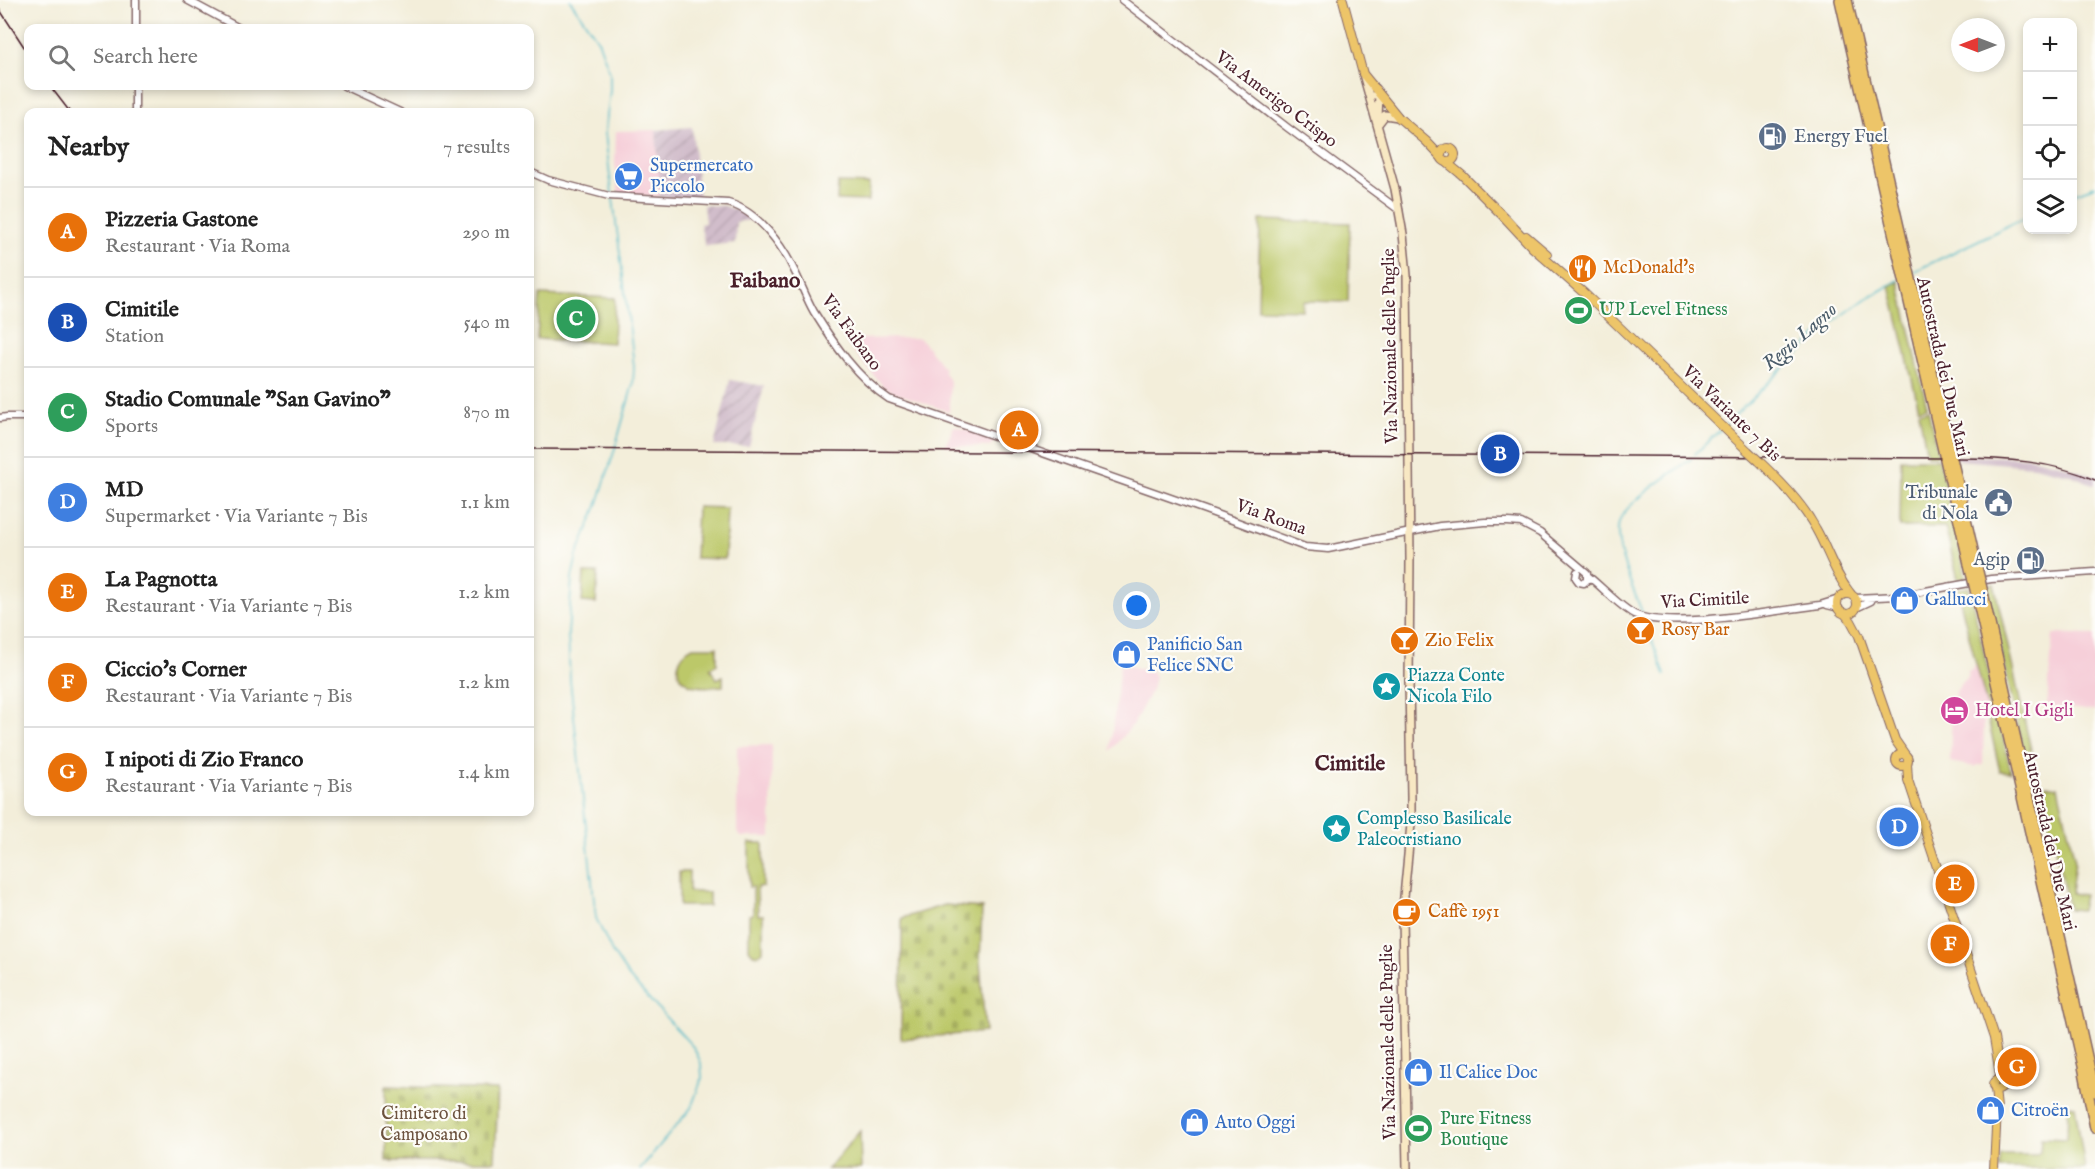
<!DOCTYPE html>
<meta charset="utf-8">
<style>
:root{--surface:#fff;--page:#f6f6f6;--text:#222;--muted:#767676;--line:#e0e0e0;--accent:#d1495b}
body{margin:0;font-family:"IM FELL English",serif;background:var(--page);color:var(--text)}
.controls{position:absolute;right:18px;top:18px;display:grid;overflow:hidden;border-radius:12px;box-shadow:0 3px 9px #0003}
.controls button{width:54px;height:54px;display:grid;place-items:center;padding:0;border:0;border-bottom:2px solid var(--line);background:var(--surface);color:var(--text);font:30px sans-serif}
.compass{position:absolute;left:1951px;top:18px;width:54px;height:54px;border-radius:50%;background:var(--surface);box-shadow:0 3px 9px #0003;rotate:270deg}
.you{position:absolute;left:1137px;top:606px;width:21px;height:21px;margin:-15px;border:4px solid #fff;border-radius:50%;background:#1a73e8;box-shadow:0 0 0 9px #1a73e833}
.badge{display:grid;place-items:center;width:39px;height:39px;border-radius:50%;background:var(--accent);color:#fff;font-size:20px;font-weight:700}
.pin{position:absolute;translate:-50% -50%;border:3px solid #fff;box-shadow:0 2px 6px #0006}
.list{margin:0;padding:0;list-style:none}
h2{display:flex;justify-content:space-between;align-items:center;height:78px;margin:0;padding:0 24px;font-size:26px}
h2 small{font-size:20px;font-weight:400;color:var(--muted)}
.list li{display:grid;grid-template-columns:39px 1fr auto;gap:18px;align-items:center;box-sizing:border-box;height:90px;padding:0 24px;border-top:2px solid var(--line)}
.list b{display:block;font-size:22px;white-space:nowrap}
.list p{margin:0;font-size:20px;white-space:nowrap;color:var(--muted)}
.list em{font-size:20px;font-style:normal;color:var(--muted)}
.icon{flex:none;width:33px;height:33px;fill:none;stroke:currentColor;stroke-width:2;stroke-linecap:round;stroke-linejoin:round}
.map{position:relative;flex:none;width:2095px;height:1169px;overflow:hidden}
.search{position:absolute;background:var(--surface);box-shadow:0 3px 9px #0003;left:24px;top:24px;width:510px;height:66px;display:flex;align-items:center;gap:15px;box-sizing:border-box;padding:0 21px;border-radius:12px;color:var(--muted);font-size:22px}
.panel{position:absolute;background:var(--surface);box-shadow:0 3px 9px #0003;left:24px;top:108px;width:510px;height:708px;border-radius:12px}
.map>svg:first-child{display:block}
.built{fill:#f6cfd9}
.industrial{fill:url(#industrial-furrows)}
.railway{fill:#d1bdcb}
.green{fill:#bcc869;stroke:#83744a;stroke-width:1.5}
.cemetery{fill:url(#cemetery-stones);stroke:#83744a;stroke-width:1.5}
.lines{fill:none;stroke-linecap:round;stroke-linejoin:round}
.stream{stroke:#4cb8c8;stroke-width:1.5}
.tertiary-casing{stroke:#856768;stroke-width:9}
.secondary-casing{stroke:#856768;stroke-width:10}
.primary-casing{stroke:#856768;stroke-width:10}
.motorway-casing{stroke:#856768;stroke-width:12}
.tertiary{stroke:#fff;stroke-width:6}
.secondary{stroke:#f8e8c3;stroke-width:7}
.primary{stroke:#edc569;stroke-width:8}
.motorway{stroke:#edc569;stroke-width:9}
.rail{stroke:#4a1f2b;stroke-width:1.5}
.primary-bridge-casing{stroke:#856768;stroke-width:10;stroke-linecap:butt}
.motorway-bridge-casing{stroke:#856768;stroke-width:12;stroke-linecap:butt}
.primary-bridge{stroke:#edc569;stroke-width:8}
.motorway-bridge{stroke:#edc569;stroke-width:9}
.labels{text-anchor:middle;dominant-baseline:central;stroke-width:4.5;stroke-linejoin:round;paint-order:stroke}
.street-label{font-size:18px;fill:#4a1f2b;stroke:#fdfcf7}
.service-label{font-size:18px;fill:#4e5e75;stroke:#fdfcf7;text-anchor:end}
.shop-label{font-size:18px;fill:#366cbe;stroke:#fdfcf7;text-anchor:start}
.food-label{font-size:18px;fill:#c56008;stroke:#fdfcf7;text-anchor:start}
.leisure-label{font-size:18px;fill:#27864d;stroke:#fdfcf7;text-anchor:start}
.culture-label{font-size:18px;fill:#0d838f;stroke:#fdfcf7;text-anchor:start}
.hotel-label{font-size:18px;fill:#b23c85;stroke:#fdfcf7;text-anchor:start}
.park-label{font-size:18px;fill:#6c523e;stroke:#fdfcf7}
.water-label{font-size:20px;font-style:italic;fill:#4b5c6a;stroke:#fdfcf7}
.quarter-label{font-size:21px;font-weight:bold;fill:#4a1f2b;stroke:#fdfcf7}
</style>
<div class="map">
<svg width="2095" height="1169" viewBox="0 0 2095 1169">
<defs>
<pattern id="industrial-furrows" width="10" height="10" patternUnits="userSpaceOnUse" patternTransform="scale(1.5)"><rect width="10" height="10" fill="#d1bdcb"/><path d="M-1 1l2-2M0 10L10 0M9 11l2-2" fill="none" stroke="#b5a2ae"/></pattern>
<pattern id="cemetery-stones" width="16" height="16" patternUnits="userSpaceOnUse" patternTransform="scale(1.5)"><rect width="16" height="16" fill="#bcc869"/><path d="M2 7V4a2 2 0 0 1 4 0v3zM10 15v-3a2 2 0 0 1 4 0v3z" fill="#a3ab5b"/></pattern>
</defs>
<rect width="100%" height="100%" fill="#fdfcf7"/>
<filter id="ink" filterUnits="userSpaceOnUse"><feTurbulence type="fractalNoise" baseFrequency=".0167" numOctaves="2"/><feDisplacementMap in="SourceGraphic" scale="12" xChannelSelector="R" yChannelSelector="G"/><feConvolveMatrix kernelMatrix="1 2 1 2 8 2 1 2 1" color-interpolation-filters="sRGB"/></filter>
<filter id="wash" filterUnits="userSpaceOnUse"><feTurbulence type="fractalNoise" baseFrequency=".008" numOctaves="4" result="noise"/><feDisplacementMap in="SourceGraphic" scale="24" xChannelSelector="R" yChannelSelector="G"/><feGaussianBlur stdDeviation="1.35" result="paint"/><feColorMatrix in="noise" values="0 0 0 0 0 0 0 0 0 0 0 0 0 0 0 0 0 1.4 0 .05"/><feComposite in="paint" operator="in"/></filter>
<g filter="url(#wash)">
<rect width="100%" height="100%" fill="#f3eeda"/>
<path class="built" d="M656 130 660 197 619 195 615 164 616 131Z
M920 338 945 369 943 371 950 381 949 412 894 392 883 386 846 343 851 339Z
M954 426 995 439 991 447 945 446Z
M2053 634 2095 635V711L2047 706Z
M1120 664 1152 671 1155 677 1152 689 1134 723 1110 751Z
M1974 665H1977L1990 719H1984L1983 765H1977L1976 767 1950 762 1952 711 1956 691 1968 676V671L1973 669Z
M772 745 771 837H741L737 832V746Z"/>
<path class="industrial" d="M692 127 699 198 660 197 656 130Z
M703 205 724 206 741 212 752 220 736 222 735 243 705 246 700 224 705 223Z
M730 380 764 386 749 446H714Z"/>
<path class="railway" d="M1957 456 2029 457 2057 463 2095 477V485L2068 474 2034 466 1958 460Z"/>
<path class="green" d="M838 183 869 184 868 201 837 200Z
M1260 220 1350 223 1348 302 1303 301 1302 310 1258 309Z
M1899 281 1927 407 1919 409 1890 286Z
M540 295 615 298 613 343 537 339Z
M1928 410 1938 454V455H1927L1919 412Z
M1901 459H1939L1966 577 1958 579 1945 527H1900Z
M697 507 727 508 725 559 695 558Z
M584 573H598L596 603 582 602Z
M1994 584 2035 768 2029 775 1986 585Z
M1969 587 2011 772 2000 771 1989 723 1988 719 1990 718 1957 589Z
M693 647H717V664L710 668 717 679 723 676V686C713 686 699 689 689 684 671 675 677 654 693 647Z
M2040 784 2058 787 2075 861 2071 893 2084 895 2081 910 2069 909Z
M749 843H763V886L757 887 758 915H763V951L758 955H754L749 949V915L753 914V887H749Z
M679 872H689V892H709V906H679Z
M2068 1105 2075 1106 2085 1169H1999L2001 1155H2036L2040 1152 2041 1138 2067 1139Z
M860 1131 861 1169H827L831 1165Z"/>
<path class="cemetery" d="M945 905 982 908 980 961 985 1032 901 1039 902 918Z
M386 1086 498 1090 495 1161H386Z"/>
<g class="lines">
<path class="stream" d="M570 0 598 40 610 73V90L605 133 612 194
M2073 194 2095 186
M613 199 631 339 634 367 633 384 613 455 597 506 577 555 572 578 568 634 570 680 596 918 612 952 629 977 694 1048 701 1063 702 1078 691 1108 640 1169
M1915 271 2028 216
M1726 424 1826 327 1864 300 1899 280
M1695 454 1720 430
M1642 612C1634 590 1611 542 1620 519 1627 503 1675 471 1691 459
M1645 622 1665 675"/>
</g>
</g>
<g filter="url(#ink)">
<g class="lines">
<defs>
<path id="tertiary" d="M187 0 239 28
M1122 0 1288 128 1399 210
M136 28V0
M344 86 400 112
M135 112V86
M530 172 548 180 609 196 728 203C758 211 783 246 796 274 802 286 807 300 814 312 834 344 857 378 889 399L1205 510 1305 547 1328 549 1440 526 1485 522H1508L1521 523 1540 533 1587 573V580L1584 583 1579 582 1576 578 1577 572
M0 418 7 417H28
M1588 576C1602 587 1619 606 1634 614 1668 631 1779 610 1820 605L1839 599
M1855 598 1898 596 1991 579 2095 572
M1827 605 1839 608
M1856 608 1871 601"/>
<path id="secondary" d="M1363 74 1395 189 1403 234 1407 275 1410 559 1409 682 1411 797V824L1402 917 1407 1169
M1375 95 1379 94 1378 118
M1378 124 1385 115 1398 117"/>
<path id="primary" d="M1343 0 1363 74 1399 118 1426 141 1442 158
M1441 155a7 7 0 1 1 14 0a7 7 0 1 1-14 0Z
M1445 161 1462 175 1508 221
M1506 219 1533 248 1585 294 1748 451
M1526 236 1547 254
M1759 461C1780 481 1802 503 1816 529 1828 550 1835 575 1851 594
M1837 604a10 10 0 1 1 20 0a10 10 0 1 1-20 0Z
M1844 613 1851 621 1859 636 1895 740 1906 756
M1896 760a6 6 0 1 1 12 0a6 6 0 1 1-12 0Z
M1907 763 1908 780 1994 1038 2001 1081
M1993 1085a5 5 0 1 1 10 0a5 5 0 1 1-10 0Z
M1994 1169 1997 1108 1995 1089"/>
<path id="motorway" d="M1840 0 1969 564
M1847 0 1976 563
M1984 597 2095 1092
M1977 598 2083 1066 2095 1128"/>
</defs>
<use href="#tertiary" class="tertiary-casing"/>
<use href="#secondary" class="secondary-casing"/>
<use href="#primary" class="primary-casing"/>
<use href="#motorway" class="motorway-casing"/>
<use href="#tertiary" class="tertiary"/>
<use href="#secondary" class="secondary"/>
<use href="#primary" class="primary"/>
<use href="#motorway" class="motorway"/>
<path class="rail" d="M0 10 28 53
M50 86 70 112
M530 449 1940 458
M1957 458C2004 458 2052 461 2095 480"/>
<defs>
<path id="primary-bridge" d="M1748 451 1759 461"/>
<path id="motorway-bridge" d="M1976 563 1984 597
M1969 564 1977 598"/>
</defs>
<use href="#primary-bridge" class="primary-bridge-casing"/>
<use href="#motorway-bridge" class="motorway-bridge-casing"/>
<use href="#primary-bridge" class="primary-bridge"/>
<use href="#motorway-bridge" class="motorway-bridge"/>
</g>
</g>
<defs>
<symbol id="fuel-disc" viewBox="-11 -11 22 22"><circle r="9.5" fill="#5c6f8a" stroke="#fdfcf7"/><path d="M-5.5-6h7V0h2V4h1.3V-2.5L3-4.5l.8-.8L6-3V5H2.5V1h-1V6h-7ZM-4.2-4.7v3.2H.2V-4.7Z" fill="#fff"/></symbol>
<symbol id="supermarket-disc" viewBox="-11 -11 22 22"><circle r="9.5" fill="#3f7fe0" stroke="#fdfcf7"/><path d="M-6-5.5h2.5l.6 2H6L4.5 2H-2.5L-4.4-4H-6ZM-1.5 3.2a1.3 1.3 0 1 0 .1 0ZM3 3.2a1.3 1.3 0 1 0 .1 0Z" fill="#fff"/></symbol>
<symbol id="restaurant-disc" viewBox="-11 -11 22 22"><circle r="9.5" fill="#e8710a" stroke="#fdfcf7"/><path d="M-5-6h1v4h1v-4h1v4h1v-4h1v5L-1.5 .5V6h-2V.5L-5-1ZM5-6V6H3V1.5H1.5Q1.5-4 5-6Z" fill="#fff"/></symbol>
<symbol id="stadium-disc" viewBox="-11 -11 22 22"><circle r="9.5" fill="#2e9e5b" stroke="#fdfcf7"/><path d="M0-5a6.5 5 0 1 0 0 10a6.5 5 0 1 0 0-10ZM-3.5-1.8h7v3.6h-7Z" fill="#fff"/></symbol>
<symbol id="civic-disc" viewBox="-11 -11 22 22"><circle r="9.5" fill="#5c6f8a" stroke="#fdfcf7"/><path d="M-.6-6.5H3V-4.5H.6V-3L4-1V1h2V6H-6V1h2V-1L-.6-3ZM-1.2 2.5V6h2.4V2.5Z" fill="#fff"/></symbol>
<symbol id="shop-disc" viewBox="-11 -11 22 22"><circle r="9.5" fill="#3f7fe0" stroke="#fdfcf7"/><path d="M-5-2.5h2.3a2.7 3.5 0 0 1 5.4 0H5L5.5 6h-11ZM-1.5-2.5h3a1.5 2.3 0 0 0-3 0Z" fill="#fff"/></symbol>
<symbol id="bar-disc" viewBox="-11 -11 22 22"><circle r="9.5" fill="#e8710a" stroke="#fdfcf7"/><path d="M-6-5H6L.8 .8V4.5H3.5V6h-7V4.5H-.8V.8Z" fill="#fff"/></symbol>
<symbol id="sight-disc" viewBox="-11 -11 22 22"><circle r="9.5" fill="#0f9aa8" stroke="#fdfcf7"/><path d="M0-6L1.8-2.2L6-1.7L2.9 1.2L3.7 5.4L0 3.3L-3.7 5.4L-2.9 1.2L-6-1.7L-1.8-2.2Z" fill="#fff"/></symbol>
<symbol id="hotel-disc" viewBox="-11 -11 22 22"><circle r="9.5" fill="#d1479c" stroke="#fdfcf7"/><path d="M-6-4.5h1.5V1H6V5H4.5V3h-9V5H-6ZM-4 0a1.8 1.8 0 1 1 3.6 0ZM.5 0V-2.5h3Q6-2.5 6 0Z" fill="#fff"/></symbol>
<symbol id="cafe-disc" viewBox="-11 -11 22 22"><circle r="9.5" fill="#e8710a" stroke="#fdfcf7"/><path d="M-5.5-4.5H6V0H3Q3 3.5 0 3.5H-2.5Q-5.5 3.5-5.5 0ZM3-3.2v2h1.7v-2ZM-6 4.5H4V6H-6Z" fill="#fff"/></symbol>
</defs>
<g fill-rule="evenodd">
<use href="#fuel-disc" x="1756" y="120" width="33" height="33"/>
<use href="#supermarket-disc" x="612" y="160" width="33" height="33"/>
<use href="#restaurant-disc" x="1566" y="252" width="33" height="33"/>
<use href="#stadium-disc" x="1562" y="294" width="33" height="33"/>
<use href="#civic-disc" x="1982" y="486" width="33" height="33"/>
<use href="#fuel-disc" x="2014" y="544" width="33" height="33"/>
<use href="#shop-disc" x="1888" y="584" width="33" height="33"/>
<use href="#bar-disc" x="1624" y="614" width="33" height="33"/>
<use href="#bar-disc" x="1388" y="624" width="33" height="33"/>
<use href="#shop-disc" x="1110" y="638" width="33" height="33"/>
<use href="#sight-disc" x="1370" y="670" width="33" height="33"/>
<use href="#hotel-disc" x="1938" y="694" width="33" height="33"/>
<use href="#sight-disc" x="1320" y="812" width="33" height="33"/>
<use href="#cafe-disc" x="1390" y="896" width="33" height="33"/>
<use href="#shop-disc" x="1402" y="1056" width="33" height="33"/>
<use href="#shop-disc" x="1974" y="1094" width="33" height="33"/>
<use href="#shop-disc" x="1178" y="1106" width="33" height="33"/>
<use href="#stadium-disc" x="1402" y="1112" width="33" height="33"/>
</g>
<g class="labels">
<g class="street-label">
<text transform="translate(1276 100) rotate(37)">Via Amerigo Crispo</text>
<text transform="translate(851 333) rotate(54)">Via Faibano</text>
<text transform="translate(1391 346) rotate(-91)">Via Nazionale delle Puglie</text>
<text transform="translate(1942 367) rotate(77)">Autostrada dei Due Mari</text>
<text transform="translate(1731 414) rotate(44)">Via Variante 7 Bis</text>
<text transform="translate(1271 518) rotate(20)">Via Roma</text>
<text transform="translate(1705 601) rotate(-3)">Via Cimitile</text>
<text transform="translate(2049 841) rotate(77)">Autostrada dei Due Mari</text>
<text transform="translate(1389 1042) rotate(-91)">Via Nazionale delle Puglie</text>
</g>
<g class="service-label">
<text x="1794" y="137" text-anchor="start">Energy Fuel</text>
<text x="1978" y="493">Tribunale<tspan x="1978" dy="21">di Nola</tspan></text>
<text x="2010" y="560">Agip</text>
</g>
<g class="shop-label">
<text x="650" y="166">Supermercato<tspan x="650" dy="21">Piccolo</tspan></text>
<text x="1925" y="600">Gallucci</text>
<text x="1147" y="645">Panificio San<tspan x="1147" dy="21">Felice SNC</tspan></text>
<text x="1439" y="1073">Il Calice Doc</text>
<text x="2011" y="1111">Citroën</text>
<text x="1215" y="1123">Auto Oggi</text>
</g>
<g class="food-label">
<text x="1603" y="268">McDonald's</text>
<text x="1661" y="630">Rosy Bar</text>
<text x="1425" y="641">Zio Felix</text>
<text x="1428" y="912">Caffè 1951</text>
</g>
<g class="leisure-label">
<text x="1599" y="310">UP Level Fitness</text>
<text x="1440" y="1119">Pure Fitness<tspan x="1440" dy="21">Boutique</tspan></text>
</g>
<g class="culture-label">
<text x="1407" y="676">Piazza Conte<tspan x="1407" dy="21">Nicola Filo</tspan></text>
<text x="1357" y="819">Complesso Basilicale<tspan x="1357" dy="21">Paleocristiano</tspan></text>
</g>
<g class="hotel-label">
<text x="1975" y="711">Hotel I Gigli</text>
</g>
<g class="park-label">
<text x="424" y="1114">Cimitero di<tspan x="424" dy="21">Camposano</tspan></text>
</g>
<g class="water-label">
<text transform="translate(1800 337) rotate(-41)">Regio Lagno</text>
</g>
<g class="quarter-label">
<text x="765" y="281">Faibano</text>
<text x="1350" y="764">Cimitile</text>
</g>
</g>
</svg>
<div class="controls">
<button>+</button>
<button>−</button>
<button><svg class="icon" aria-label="locate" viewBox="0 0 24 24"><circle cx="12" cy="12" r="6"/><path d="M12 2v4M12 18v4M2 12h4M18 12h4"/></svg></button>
<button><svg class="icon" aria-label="layers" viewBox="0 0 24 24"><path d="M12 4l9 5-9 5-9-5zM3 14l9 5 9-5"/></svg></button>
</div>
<svg class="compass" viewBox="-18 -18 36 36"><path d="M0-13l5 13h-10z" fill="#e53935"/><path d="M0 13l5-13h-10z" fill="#767676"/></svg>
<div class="you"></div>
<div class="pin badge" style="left:1019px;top:430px;background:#e8710a">A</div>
<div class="pin badge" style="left:1500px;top:454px;background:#1a4fb4">B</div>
<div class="pin badge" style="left:576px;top:319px;background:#2e9e5b">C</div>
<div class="pin badge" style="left:1899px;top:827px;background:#3f7fe0">D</div>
<div class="pin badge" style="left:1955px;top:884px;background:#e8710a">E</div>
<div class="pin badge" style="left:1950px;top:944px;background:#e8710a">F</div>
<div class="pin badge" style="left:2017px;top:1067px;background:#e8710a">G</div>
<div class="search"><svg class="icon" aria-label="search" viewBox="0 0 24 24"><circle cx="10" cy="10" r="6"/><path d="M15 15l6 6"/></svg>Search here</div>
<section class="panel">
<h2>Nearby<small>7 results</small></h2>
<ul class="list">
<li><span class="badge" style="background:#e8710a">A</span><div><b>Pizzeria Gastone</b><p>Restaurant · Via Roma</p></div><em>290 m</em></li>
<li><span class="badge" style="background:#1a4fb4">B</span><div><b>Cimitile</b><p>Station</p></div><em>540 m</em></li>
<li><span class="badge" style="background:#2e9e5b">C</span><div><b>Stadio Comunale &quot;San Gavino&quot;</b><p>Sports</p></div><em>870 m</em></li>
<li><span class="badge" style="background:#3f7fe0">D</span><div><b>MD</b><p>Supermarket · Via Variante 7 Bis</p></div><em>1.1 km</em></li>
<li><span class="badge" style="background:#e8710a">E</span><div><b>La Pagnotta</b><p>Restaurant · Via Variante 7 Bis</p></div><em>1.2 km</em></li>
<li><span class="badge" style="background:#e8710a">F</span><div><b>Ciccio's Corner</b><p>Restaurant · Via Variante 7 Bis</p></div><em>1.2 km</em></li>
<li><span class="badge" style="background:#e8710a">G</span><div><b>I nipoti di Zio Franco</b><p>Restaurant · Via Variante 7 Bis</p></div><em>1.4 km</em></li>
</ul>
</section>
</div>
